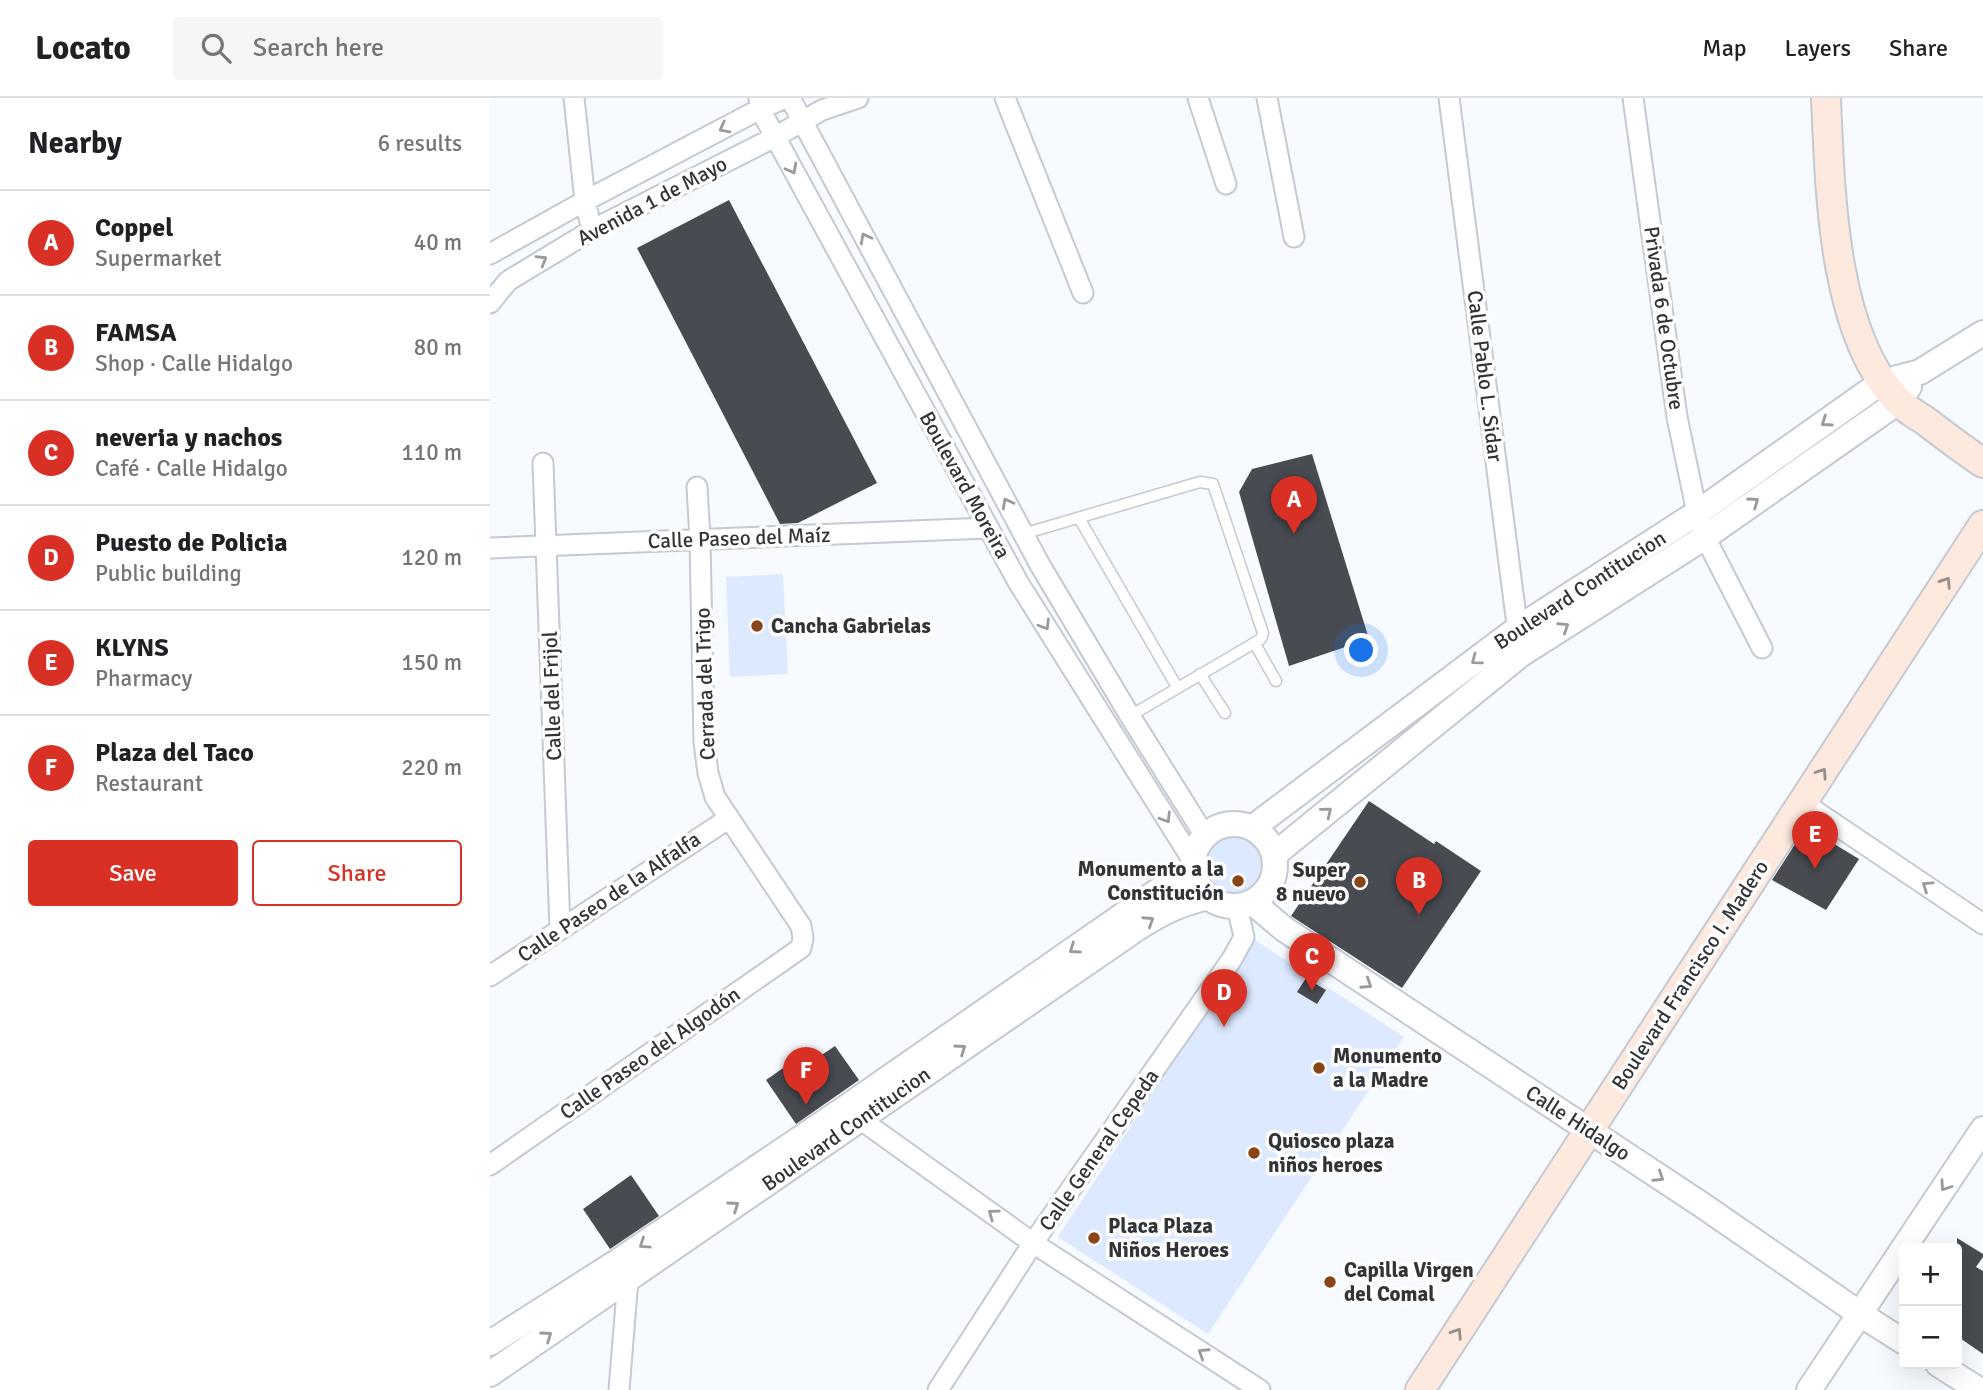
<!DOCTYPE html>
<meta charset="utf-8">
<style>
:root{--surface:#fff;--page:#f6f6f6;--text:#202124;--muted:#757577;--line:#e0e0e0;--accent:#d93025}
body{margin:0;font-family:Signika,sans-serif;background:var(--page);color:var(--text)}
.controls{position:absolute;right:21px;bottom:21px;display:grid;overflow:hidden;border-radius:7px;box-shadow:0 7px 28px #0002}
.controls button{width:63px;height:63px;display:grid;place-items:center;padding:0;border:0;border-bottom:2px solid var(--line);background:var(--surface);color:var(--text);font:35px sans-serif}
.you{position:absolute;left:872px;top:553px;width:24px;height:24px;margin:-18px;border:5px solid #fff;border-radius:50%;background:#1a73e8;box-shadow:0 0 0 10px #1a73e833}
.badge{display:grid;place-items:center;width:46px;height:46px;border-radius:50%;background:var(--accent);color:#fff;font-size:23px;font-weight:700}
.pin{position:absolute;translate:-50% -58px;filter:drop-shadow(0 2px 4px #0008)}
.pin::after{content:'';position:absolute;top:37px;width:24px;height:21px;background:inherit;clip-path:polygon(0 0,100% 0,50% 100%)}
.list{margin:0;padding:0;list-style:none}
h2{display:flex;justify-content:space-between;align-items:center;height:91px;margin:0;padding:0 28px;font-size:30px}
h2 small{font-size:23px;font-weight:400;color:var(--muted)}
.list li{display:grid;grid-template-columns:46px 1fr auto;gap:21px;align-items:center;box-sizing:border-box;height:105px;padding:0 28px;border-top:2px solid var(--line)}
.list b{display:block;font-size:26px;white-space:nowrap}
.list p{margin:0;font-size:23px;white-space:nowrap;color:var(--muted)}
.list em{font-size:23px;font-style:normal;color:var(--muted)}
.actions{display:flex;gap:14px;padding:21px 28px}
.actions a{flex:1;padding:16px 0;border:2px solid var(--accent);border-radius:7px;text-align:center;font-size:24px;color:var(--accent)}
.actions .main{background:var(--accent);color:#fff}
.icon{flex:none;width:38px;height:38px;fill:none;stroke:currentColor;stroke-width:2;stroke-linecap:round;stroke-linejoin:round}
.map{position:relative;flex:none;width:1493px;height:1292px;overflow:hidden}
header{display:flex;align-items:center;gap:42px;box-sizing:border-box;height:98px;padding:0 35px;background:var(--surface);border-bottom:2px solid var(--line)}
header strong{font-size:33px}
nav{display:flex;gap:38px;margin-inline-start:auto;font-size:24px}
.search{width:490px;height:63px;background:var(--page);display:flex;align-items:center;gap:18px;box-sizing:border-box;padding:0 24px;border-radius:7px;color:var(--muted);font-size:26px}
main{display:flex}
aside{flex:1;background:var(--surface)}
.map>svg:first-child{display:block}
.green{fill:#dde9ff}
.building{fill:#484c52}
.lines{fill:none;stroke-linecap:round;stroke-linejoin:round}
.service-casing{stroke:#c5c9d1;stroke-width:13}
.minor-casing{stroke:#c5c9d1;stroke-width:23}
.tertiary-casing{stroke:#c5c9d1;stroke-width:28}
.secondary-casing{stroke:#c5c9d1;stroke-width:32}
.service{stroke:#fff;stroke-width:10}
.minor{stroke:#fff;stroke-width:19}
.tertiary{stroke:#fff;stroke-width:24}
.secondary{stroke:#fee9de;stroke-width:28}
.oneway{stroke:#989a9b}
.oneway2{stroke:#988e8a}
.poi-dot{fill:#894518;stroke:#fff;stroke-width:2.5}
.labels{text-anchor:middle;dominant-baseline:central;stroke-width:7;stroke-linejoin:round;paint-order:stroke}
.street-label{font-size:21px;fill:#323437;stroke:#fff}
.poi-label{font-size:21px;font-weight:bold;fill:#323437;stroke:#fff;text-anchor:start}
</style>
<header>
<strong>Locato</strong>
<div class="search"><svg class="icon" aria-label="search" viewBox="0 0 24 24"><circle cx="10" cy="10" r="6"/><path d="M15 15l6 6"/></svg>Search here</div>
<nav><a>Map</a><a>Layers</a><a>Share</a></nav>
</header>
<main>
<aside>
<h2>Nearby<small>6 results</small></h2>
<ul class="list">
<li><span class="badge">A</span><div><b>Coppel</b><p>Supermarket</p></div><em>40 m</em></li>
<li><span class="badge">B</span><div><b>FAMSA</b><p>Shop · Calle Hidalgo</p></div><em>80 m</em></li>
<li><span class="badge">C</span><div><b>neveria y nachos</b><p>Café · Calle Hidalgo</p></div><em>110 m</em></li>
<li><span class="badge">D</span><div><b>Puesto de Policia</b><p>Public building</p></div><em>120 m</em></li>
<li><span class="badge">E</span><div><b>KLYNS</b><p>Pharmacy</p></div><em>150 m</em></li>
<li><span class="badge">F</span><div><b>Plaza del Taco</b><p>Restaurant</p></div><em>220 m</em></li>
</ul>
<div class="actions"><a class="main">Save</a><a>Share</a></div>
</aside>
<div class="map">
<svg width="1493" height="1292" viewBox="0 0 1493 1292">
<rect width="100%" height="100%" fill="#f7fafe"/>
<path class="green" d="M293 476 298 576 240 579 236 479Z
M716 768a30 30 0 1 1 60 0a30 30 0 1 1-60 0Z
M763 841 914 939 718 1236 568 1139Z"/>
<path class="building" d="M239 102 387 385 308 425 290 426 147 150Z
M822 356 879 541 799 568 749 394 762 371Z
M879 703 944 746 946 743 991 773 912 890 801 818Z
M1316 729 1369 761 1336 812 1282 782Z
M816 880 836 892 827 906 807 894Z
M345 948 369 982 306 1026 276 982 296 968 302 977Z
M141 1077 169 1118 120 1151 93 1111Z
M1467 1140 1493 1156V1159L1486 1169 1493 1173V1256L1467 1238Z"/>
<g class="lines">
<defs>
<path id="service" d="M589 420 687 589
M533 436 710 384 723 386 773 535 771 541 640 618
M765 546 786 583
M710 576 735 615"/>
<path id="minor" d="M84 0 95 103 102 132
M269 0 270 11 528 484 703 763
M300 0 550 467 640 618 715 738
M515 0 593 195
M708 0 736 86
M777 0 804 139
M959 0 1029 542
M1143 0 1187 319 1207 415 1215 439 1272 550
M0 156 95 103 270 11 295 0
M0 205 18 183 102 132 285 39 332 12 368 0
M53 365 70 831
M0 450 498 430
M1312 704 1493 826
M0 878 238 721
M360 1014 543 1145 770 1292
M0 1067 311 850 313 840 311 828 225 699 218 675 214 644 210 441 207 389
M129 1292 138 1181
M448 1292 543 1145 742 861 754 839 747 808"/>
<path id="tertiary" d="M703 767a41 41 0 1 1 82 0a41 41 0 1 1-82 0Z
M762 730 1027 531 1207 415 1392 284 1430 274 1493 235
M784 757 1030 557 1215 439 1408 304 1419 289
M762 804 794 831 1212 1107 1370 1216 1414 1244
M0 1245 130 1162 354 1011 672 790 703 775
M1448 1266 1489 1292
M0 1276 646 831C671 815 689 806 718 799
M1319 1292 1493 1031"/>
<path id="secondary" d="M1336 0C1340 90 1342 234 1407 302 1415 311 1427 317 1437 324 1455 338 1474 352 1493 365
M930 1292 1493 427"/>
</defs>
<use href="#service" class="service-casing"/>
<use href="#minor" class="minor-casing"/>
<use href="#tertiary" class="tertiary-casing"/>
<use href="#secondary" class="secondary-casing"/>
<use href="#service" class="service"/>
<use href="#minor" class="minor"/>
<use href="#tertiary" class="tertiary"/>
<use href="#secondary" class="secondary"/>
</g>
<defs><path id="oneway-chevron" d="M-2-3.5L2.5 0L-2 3.5" fill="none" stroke-width="1.6" stroke-linecap="round" stroke-linejoin="round" transform="scale(1.75)"/></defs>
<g class="oneway">
<use href="#oneway-chevron" transform="translate(234 30) rotate(152)"/>
<use href="#oneway-chevron" transform="translate(302 71) rotate(62)"/>
<use href="#oneway-chevron" transform="translate(375 140) rotate(-118)"/>
<use href="#oneway-chevron" transform="translate(52 162) rotate(-31)"/>
<use href="#oneway-chevron" transform="translate(1336 324) rotate(145)"/>
<use href="#oneway-chevron" transform="translate(1264 404) rotate(-35)"/>
<use href="#oneway-chevron" transform="translate(517 405) rotate(-118)"/>
<use href="#oneway-chevron" transform="translate(555 527) rotate(58)"/>
<use href="#oneway-chevron" transform="translate(1074 529) rotate(-33)"/>
<use href="#oneway-chevron" transform="translate(986 562) rotate(143)"/>
<use href="#oneway-chevron" transform="translate(837 714) rotate(-39)"/>
<use href="#oneway-chevron" transform="translate(676 720) rotate(58)"/>
<use href="#oneway-chevron" transform="translate(1437 788) rotate(-146)"/>
<use href="#oneway-chevron" transform="translate(659 823) rotate(-33)"/>
<use href="#oneway-chevron" transform="translate(584 851) rotate(145)"/>
<use href="#oneway-chevron" transform="translate(877 886) rotate(33)"/>
<use href="#oneway-chevron" transform="translate(471 951) rotate(-35)"/>
<use href="#oneway-chevron" transform="translate(1169 1079) rotate(33)"/>
<use href="#oneway-chevron" transform="translate(1455 1088) rotate(124)"/>
<use href="#oneway-chevron" transform="translate(244 1108) rotate(-35)"/>
<use href="#oneway-chevron" transform="translate(503 1116) rotate(-144)"/>
<use href="#oneway-chevron" transform="translate(154 1146) rotate(146)"/>
<use href="#oneway-chevron" transform="translate(57 1238) rotate(-35)"/>
<use href="#oneway-chevron" transform="translate(713 1255) rotate(-147)"/>
</g>
<g class="oneway2">
<use href="#oneway-chevron" transform="translate(1456 484) rotate(-57)"/>
<use href="#oneway-chevron" transform="translate(1332 675) rotate(-56)"/>
<use href="#oneway-chevron" transform="translate(967 1235) rotate(-57)"/>
</g>
<g class="poi-dot">
<circle cx="267" cy="528" r="7"/>
<circle cx="748" cy="783" r="7"/>
<circle cx="870" cy="784" r="7"/>
<circle cx="829" cy="970" r="7"/>
<circle cx="764" cy="1055" r="7"/>
<circle cx="604" cy="1140" r="7"/>
<circle cx="840" cy="1184" r="7"/>
</g>
<g class="labels">
<g class="street-label">
<text transform="translate(162 103) rotate(-28)">Avenida 1 de Mayo</text>
<text transform="translate(1174 220) rotate(82)">Privada 6 de Octubre</text>
<text transform="translate(995 278) rotate(83)">Calle Pablo L. Sidar</text>
<text transform="translate(475 387) rotate(61)">Boulevard Moreira</text>
<text transform="translate(249 440) rotate(-2)">Calle Paseo del Maíz</text>
<text transform="translate(1090 492) rotate(-33)">Boulevard Contitucion</text>
<text transform="translate(215 586) rotate(-92)">Cerrada del Trigo</text>
<text transform="translate(62 598) rotate(-92)">Calle del Frijol</text>
<text transform="translate(119 799) rotate(-34)">Calle Paseo de la Alfalfa</text>
<text transform="translate(1200 877) rotate(-57)">Boulevard Francisco I. Madero</text>
<text transform="translate(160 955) rotate(-35)">Calle Paseo del Algodón</text>
<text transform="translate(1088 1025) rotate(33)">Calle Hidalgo</text>
<text transform="translate(356 1031) rotate(-35)">Boulevard Contitucion</text>
<text transform="translate(609 1052) rotate(-55)">Calle General Cepeda</text>
</g>
<g class="poi-label">
<text x="281" y="528">Cancha Gabrielas</text>
<text x="734" y="771" text-anchor="end">Monumento a la<tspan x="734" dy="24">Constitución</tspan></text>
<text x="856" y="772" text-anchor="end">Super<tspan x="856" dy="24">8 nuevo</tspan></text>
<text x="843" y="958">Monumento<tspan x="843" dy="24">a la Madre</tspan></text>
<text x="778" y="1043">Quiosco plaza<tspan x="778" dy="24">niños heroes</tspan></text>
<text x="618" y="1128">Placa Plaza<tspan x="618" dy="24">Niños Heroes</tspan></text>
<text x="854" y="1172">Capilla Virgen<tspan x="854" dy="24">del Comal</tspan></text>
</g>
</g>
</svg>
<div class="controls">
<button>+</button>
<button>−</button>
</div>
<div class="you"></div>
<div class="pin badge" style="left:804px;top:436px">A</div>
<div class="pin badge" style="left:929px;top:817px">B</div>
<div class="pin badge" style="left:822px;top:893px">C</div>
<div class="pin badge" style="left:734px;top:929px">D</div>
<div class="pin badge" style="left:1325px;top:771px">E</div>
<div class="pin badge" style="left:316px;top:1007px">F</div>
</div>
</main>
